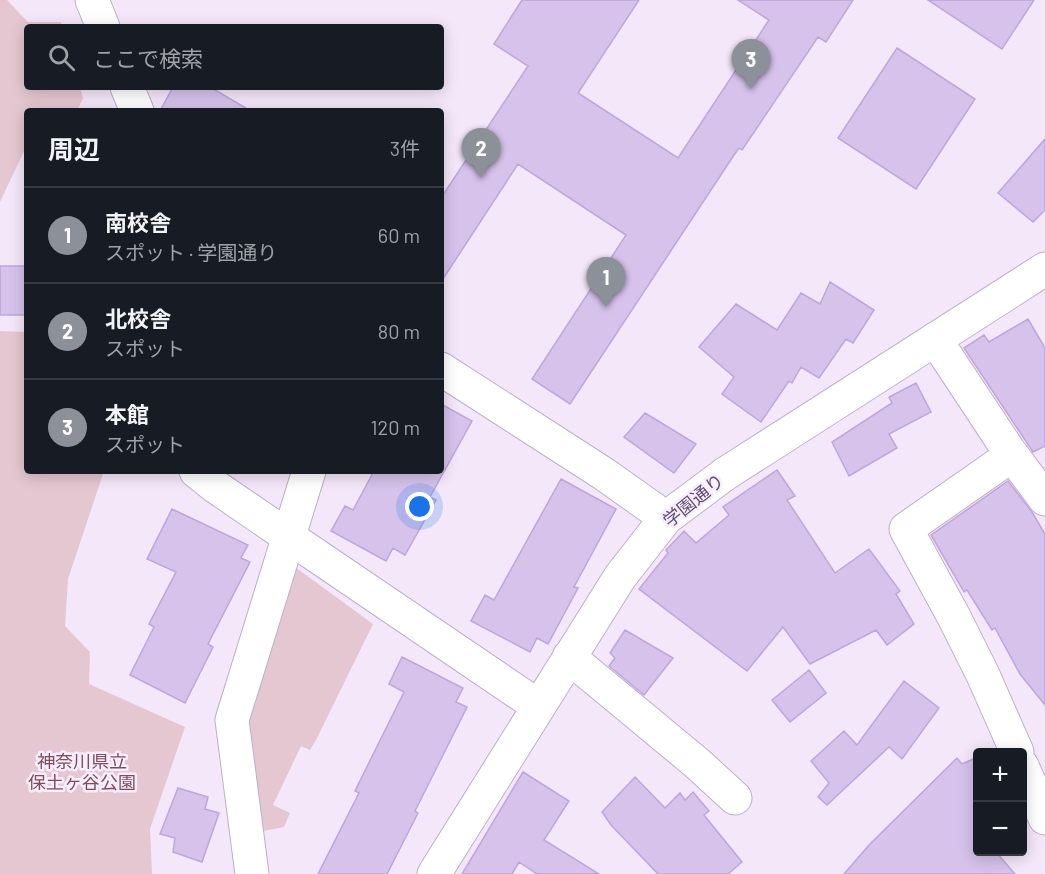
<!DOCTYPE html>
<html lang="ja">
<meta charset="utf-8">
<style>
:root{--surface:#171b24;--page:#20242c;--text:#f1f3f6;--muted:#9ea1a6;--line:#363941;--accent:#8c9099}
body{margin:0;font-family:Barlow,"Noto Sans JP",sans-serif;background:var(--page);color:var(--text)}
.controls{position:absolute;right:18px;bottom:18px;display:grid;overflow:hidden;border-radius:6px;box-shadow:0 3px 15px #0003}
.controls button{width:54px;height:54px;display:grid;place-items:center;padding:0;border:0;border-bottom:2px solid var(--line);background:var(--surface);color:var(--text);font:30px sans-serif}
.you{position:absolute;left:420px;top:507px;width:21px;height:21px;margin:-15px;border:4px solid #fff;border-radius:50%;background:#1a73e8;box-shadow:0 0 0 9px #1a73e833}
.badge{display:grid;place-items:center;width:39px;height:39px;border-radius:50%;background:var(--accent);color:#fff;font-size:20px;font-weight:700}
.pin{position:absolute;translate:-50% -50px;filter:drop-shadow(0 2px 3px #0008)}
.pin::after{content:'';position:absolute;top:32px;width:21px;height:18px;background:inherit;clip-path:polygon(0 0,100% 0,50% 100%)}
.list{margin:0;padding:0;list-style:none}
h2{display:flex;justify-content:space-between;align-items:center;height:78px;margin:0;padding:0 24px;font-size:26px}
h2 small{font-size:20px;font-weight:400;color:var(--muted)}
.list li{display:grid;grid-template-columns:39px 1fr auto;gap:18px;align-items:center;box-sizing:border-box;height:96px;padding:0 24px;border-top:2px solid var(--line)}
.list b{display:block;font-size:22px;white-space:nowrap}
.list p{margin:0;font-size:20px;white-space:nowrap;color:var(--muted)}
.list em{font-size:20px;font-style:normal;color:var(--muted)}
.icon{flex:none;width:33px;height:33px;fill:none;stroke:currentColor;stroke-width:2;stroke-linecap:round;stroke-linejoin:round}
.map{position:relative;flex:none;width:1045px;height:874px;overflow:hidden}
.search{position:absolute;background:var(--surface);box-shadow:0 3px 15px #0003;left:24px;top:24px;width:420px;height:66px;display:flex;align-items:center;gap:15px;box-sizing:border-box;padding:0 21px;border-radius:6px;color:var(--muted);font-size:22px}
.panel{position:absolute;background:var(--surface);box-shadow:0 3px 15px #0003;left:24px;top:108px;width:420px;height:366px;border-radius:6px}
.map>svg:first-child{display:block}
.green{fill:#e5c7d1}
.building{fill:#d6c2eb;stroke:#bfa5dc;stroke-width:1.5}
.lines{fill:none;stroke-linecap:round;stroke-linejoin:round}
.minor-casing{stroke:#bdafca;stroke-width:35}
.minor{stroke:#fff;stroke-width:33}
.labels{text-anchor:middle;dominant-baseline:central;stroke-width:5;stroke-linejoin:round;paint-order:stroke}
.street-label{font-size:18px;fill:#5e4f70;stroke:#f8edfd}
.park-label{font-size:18px;fill:#7f4e59;stroke:#f8edfd}
</style>
<div class="map">
<svg width="1045" height="874" viewBox="0 0 1045 874">
<rect width="100%" height="100%" fill="#f4e7fa"/>
<path class="green" d="M0 0H7L28 22H61L62 27H27V87H80L83 98 77 111H27V145L0 202Z
M0 331 27 332V471H104L68 579 65 626 90 652 89 684 185 727 150 829 152 874H0Z
M295 567 373 624 316 740 310 750 301 746 273 805 290 813 284 827 258 832 243 725Z"/>
<path class="building" d="M522 0H639L578 93 678 158 769 20 738 0H853L826 42 818 37 742 150 739 148 734 155 570 404 532 379 626 235 518 164 441 282V198L528 66 494 44Z
M928 0H1034L1002 49Z
M897 48 975 99 916 189 838 138Z
M173 87H210L251 111H160Z
M1045 139V210L1033 222 998 193Z
M0 266H27V315H0Z
M830 282 874 310 853 343 846 339 819 378 801 367 792 383 789 381 761 422 722 394 734 377 699 347 736 304 777 330 801 293 820 304Z
M1028 319 1045 348V446L1033 452 964 348 984 335 989 342Z
M916 383 931 412 889 434 897 448 849 476 832 442 892 403 889 397Z
M441 404 472 421 430 497 436 500 405 555 393 548 386 561 331 531 345 506 353 510 374 471H441Z
M645 413 696 444 674 473 624 437Z
M777 470 795 496 787 500 835 573 869 549 900 591 896 594 914 624 887 645 876 630 810 664 783 627 747 671 639 589 668 553 666 550 684 531 696 543 729 515 723 507Z
M561 479 616 509 574 587 578 588 548 644 537 638 530 652 471 621 485 595 494 600Z
M1008 481 1032 512 1045 534V705L1020 674 995 628 992 630 967 590 964 592 931 535Z
M172 509 248 545 241 558 250 562 208 644 213 647 185 703 130 675 154 627 149 624 176 572 147 559Z
M625 630 673 658 644 695 609 666 615 658 610 653Z
M402 657 463 688 456 702 467 707 415 811 418 813 387 874H318L359 793 355 791 404 692 389 684Z
M809 670 826 693 790 722 772 700Z
M904 681 939 708 902 759 889 747 827 805 818 797 829 783 811 761 844 731 857 745Z
M978 757V852H996L1015 874H844L869 845 957 758 962 764Z
M523 772 569 801 544 840 599 874H537L519 862 512 874H462Z
M635 777 665 808 680 793 685 800 693 792 709 811 704 815 742 862 728 874H658L611 825 602 812Z
M178 788 208 797 205 809 219 813 202 862 173 852 175 838 160 834Z"/>
<g class="lines">
<defs>
<path id="minor" d="M92 0 103 27
M127 87 137 111
M935 339 1009 451 1045 499
M441 369 604 474 666 518
M1012 455 906 529 954 617 983 675 1017 752
M196 471 216 487 289 537 538 706
M569 657 698 764 735 798
M1022 766 1045 818
M252 874 232 720 309 471
M434 874 620 577 666 518 725 474 1045 269"/>
</defs>
<use href="#minor" class="minor-casing"/>
<use href="#minor" class="minor"/>
</g>
<g class="labels">
<g class="street-label">
<text transform="translate(693 500) rotate(-39)">学園通り</text>
</g>
<g class="park-label">
<text x="82" y="761">神奈川県立<tspan x="82" dy="21">保土ヶ谷公園</tspan></text>
</g>
</g>
</svg>
<div class="controls">
<button>+</button>
<button>−</button>
</div>
<div class="you"></div>
<div class="pin badge" style="left:606px;top:307px">1</div>
<div class="pin badge" style="left:481px;top:178px">2</div>
<div class="pin badge" style="left:751px;top:89px">3</div>
<div class="search"><svg class="icon" aria-label="search" viewBox="0 0 24 24"><circle cx="10" cy="10" r="6"/><path d="M15 15l6 6"/></svg>ここで検索</div>
<section class="panel">
<h2>周辺<small>3件</small></h2>
<ul class="list">
<li><span class="badge">1</span><div><b>南校舎</b><p>スポット · 学園通り</p></div><em>60 m</em></li>
<li><span class="badge">2</span><div><b>北校舎</b><p>スポット</p></div><em>80 m</em></li>
<li><span class="badge">3</span><div><b>本館</b><p>スポット</p></div><em>120 m</em></li>
</ul>
</section>
</div>
